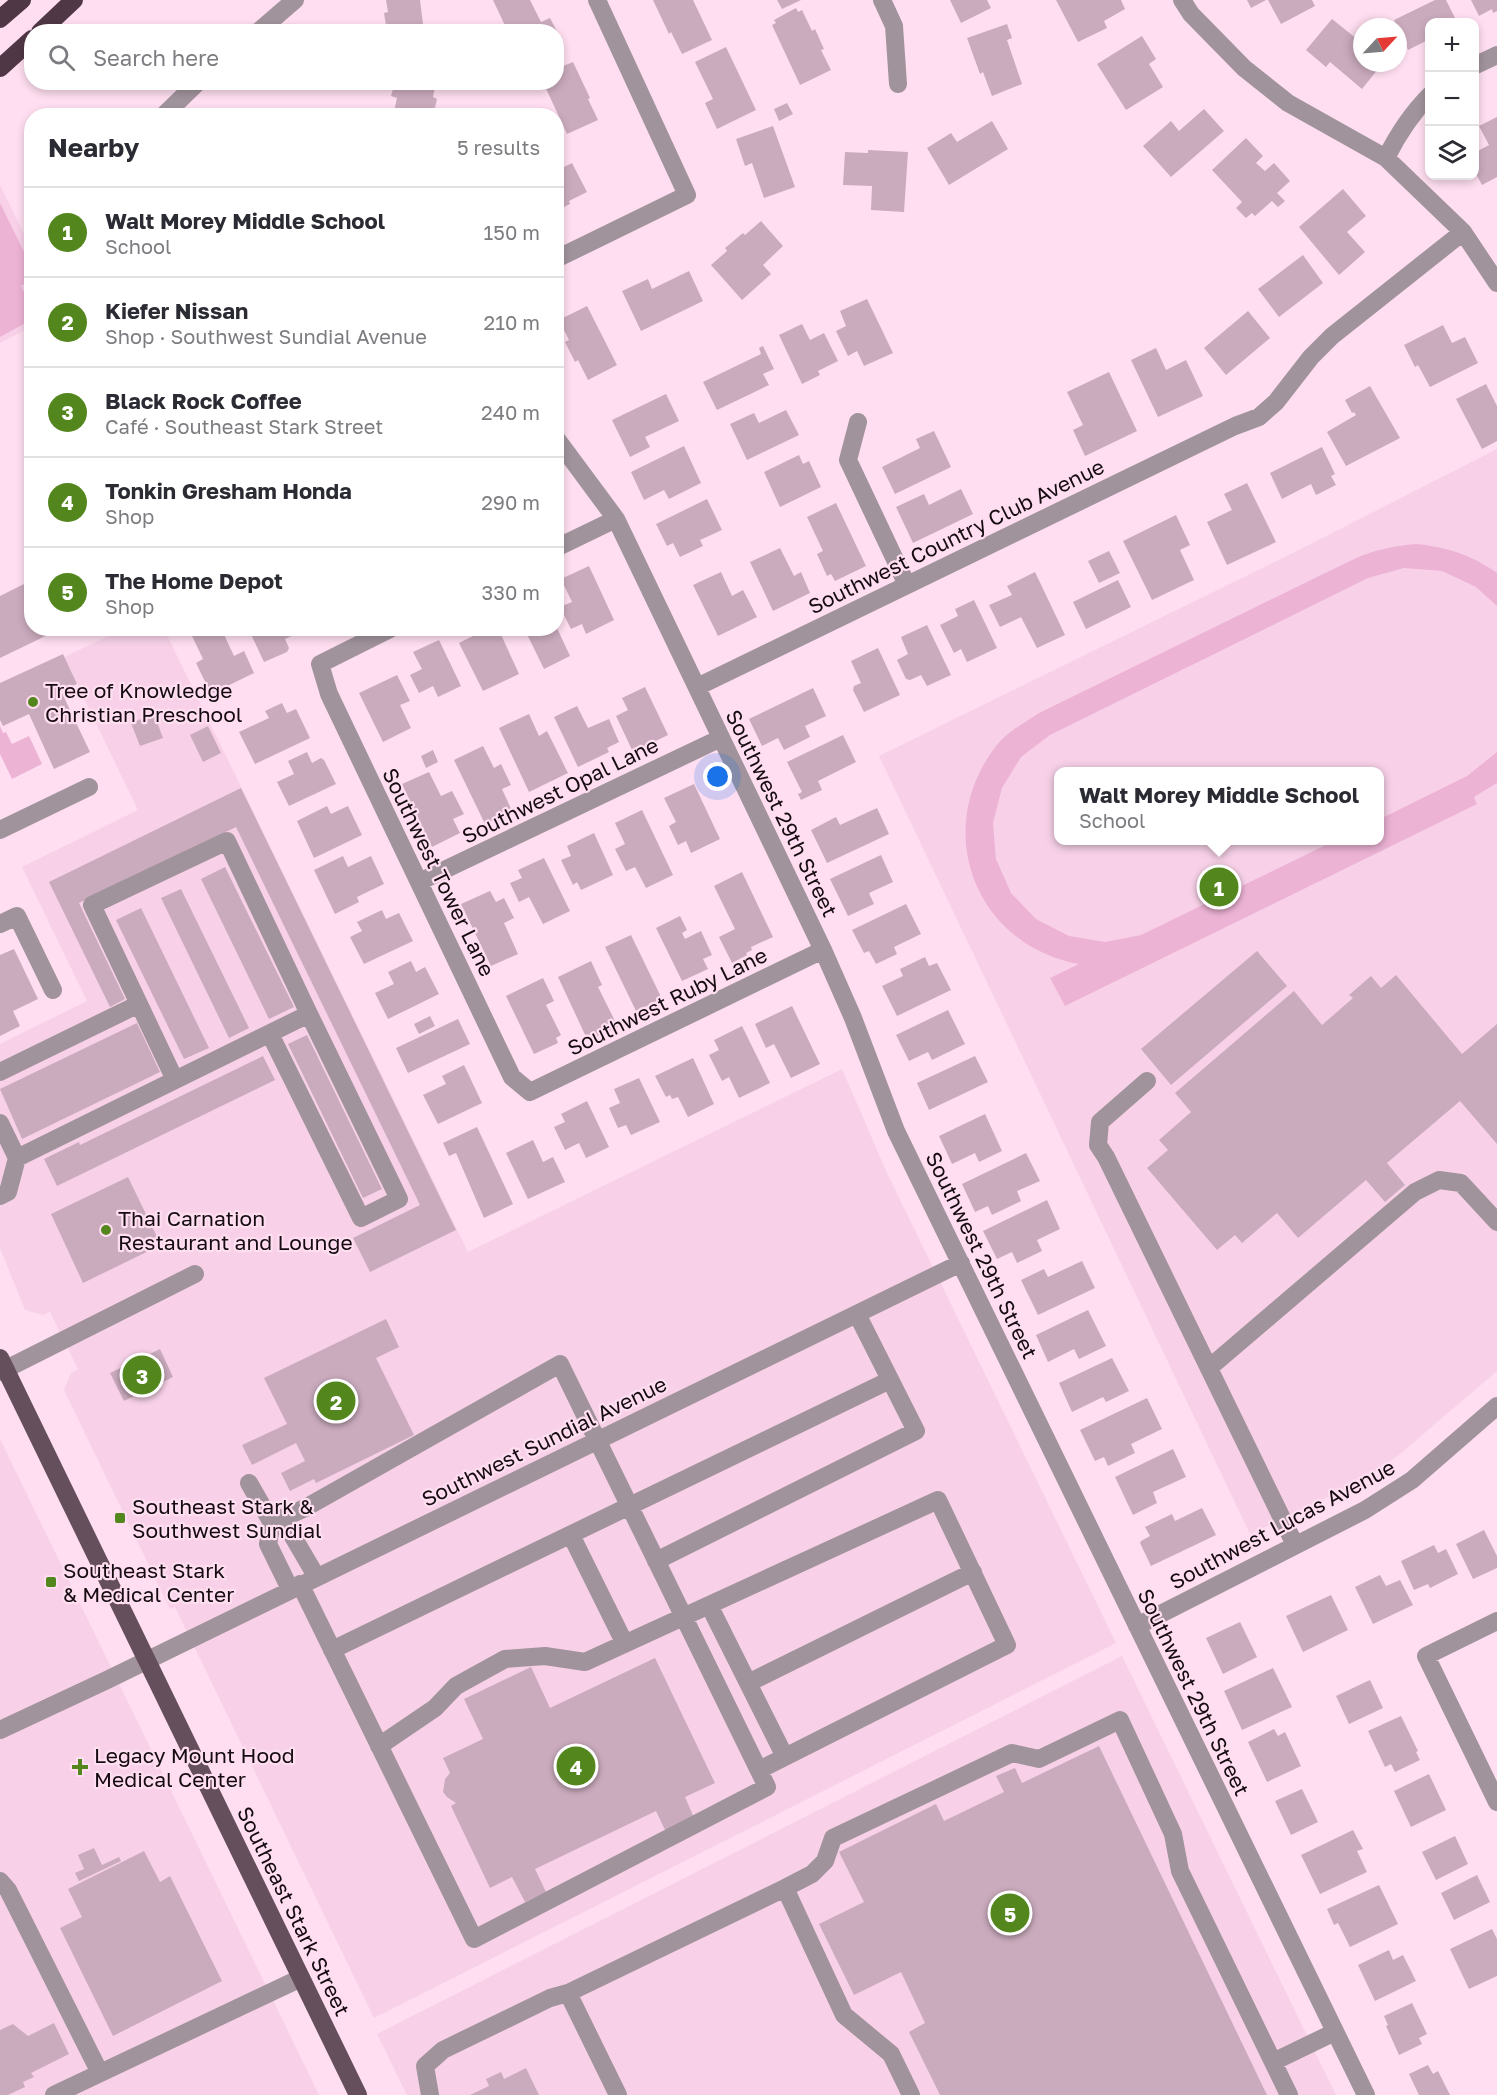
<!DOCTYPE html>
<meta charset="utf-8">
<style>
:root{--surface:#fff;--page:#f2f2f3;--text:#2b2b33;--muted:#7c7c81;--line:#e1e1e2;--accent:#53861d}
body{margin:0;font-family:"Golos Text",sans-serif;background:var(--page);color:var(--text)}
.controls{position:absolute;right:18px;top:18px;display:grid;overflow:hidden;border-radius:12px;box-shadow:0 3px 9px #0003}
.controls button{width:54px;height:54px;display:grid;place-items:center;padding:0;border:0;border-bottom:2px solid var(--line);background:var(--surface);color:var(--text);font:30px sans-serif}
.compass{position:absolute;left:1353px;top:18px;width:54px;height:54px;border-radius:50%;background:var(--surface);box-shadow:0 3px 9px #0003;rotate:64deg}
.you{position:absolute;left:718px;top:777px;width:21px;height:21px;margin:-15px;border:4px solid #fff;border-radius:50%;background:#1a73e8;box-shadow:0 0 0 9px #1a73e833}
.badge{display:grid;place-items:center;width:39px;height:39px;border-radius:50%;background:var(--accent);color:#fff;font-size:20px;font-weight:700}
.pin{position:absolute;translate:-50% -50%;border:3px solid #fff;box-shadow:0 2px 6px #0006}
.popup{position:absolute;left:1054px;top:767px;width:330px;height:78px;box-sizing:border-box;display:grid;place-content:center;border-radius:12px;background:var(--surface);filter:drop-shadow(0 2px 4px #0005);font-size:20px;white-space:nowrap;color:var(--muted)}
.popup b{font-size:22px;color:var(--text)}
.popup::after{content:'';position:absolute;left:50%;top:100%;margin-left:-12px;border:12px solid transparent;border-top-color:var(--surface)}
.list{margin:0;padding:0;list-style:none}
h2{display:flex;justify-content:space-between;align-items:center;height:78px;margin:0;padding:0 24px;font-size:26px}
h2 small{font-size:20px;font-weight:400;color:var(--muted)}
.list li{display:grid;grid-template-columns:39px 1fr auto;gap:18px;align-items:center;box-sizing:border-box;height:90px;padding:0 24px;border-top:2px solid var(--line)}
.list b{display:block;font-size:22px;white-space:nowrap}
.list p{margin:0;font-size:20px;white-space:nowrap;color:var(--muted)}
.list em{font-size:20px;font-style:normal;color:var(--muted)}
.icon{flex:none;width:33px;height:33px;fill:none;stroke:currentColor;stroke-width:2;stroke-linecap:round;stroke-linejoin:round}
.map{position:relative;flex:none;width:1497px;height:2095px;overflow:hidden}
.search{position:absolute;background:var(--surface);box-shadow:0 3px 9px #0003;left:24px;top:24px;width:540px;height:66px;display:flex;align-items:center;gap:15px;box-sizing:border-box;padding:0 21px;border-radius:24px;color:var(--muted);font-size:22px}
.panel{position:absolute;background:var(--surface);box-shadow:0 3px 9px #0003;left:24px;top:108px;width:540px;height:528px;border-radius:24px}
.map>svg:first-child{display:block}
.built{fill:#f8d1e8;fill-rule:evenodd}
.green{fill:#edb3d5}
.building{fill:#caabbd}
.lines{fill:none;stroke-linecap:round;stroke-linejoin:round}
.minor{stroke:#a1939b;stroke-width:18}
.major{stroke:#654f5c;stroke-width:18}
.highway{stroke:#503746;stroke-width:18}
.poi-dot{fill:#53861d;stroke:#fedef0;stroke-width:2}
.labels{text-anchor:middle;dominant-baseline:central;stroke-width:4.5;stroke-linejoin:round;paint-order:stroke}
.street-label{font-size:21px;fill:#150b11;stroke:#fedef0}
.poi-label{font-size:21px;fill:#150b11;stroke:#fedef0;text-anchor:start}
</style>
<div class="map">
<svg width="1497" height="2095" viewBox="0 0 1497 2095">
<rect width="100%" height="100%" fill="#fedef0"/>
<path class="built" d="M0 185 32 250 31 327 0 343Z
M1497 449V1371L1400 1454 1366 1479 1250 1534 879 756 1291 554ZM1058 772H1380V840H1058Z
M123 629H164L468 1252 842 1069 887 1173 1116 1643 374 2018 175 1607 170 1609 64 1390 71 1373 78 1369 50 1312 43 1315 25 1310 0 1248V1044L87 1001 22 867 138 810 64 657Z
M0 1439 319 2095H0Z
M1122 1656 1336 2095H407L377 2034Z"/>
<path class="green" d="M0 203 31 266V280L21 286 31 307V320L0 337Z
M1416 544C1447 547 1472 555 1497 573V606L1476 587 1442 571 1404 568 1368 578 1050 735 1021 757 1002 788 993 823 996 859 1011 893 1036 919 1069 936 1105 942 1141 935 1334 841 1380 840V819L1467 776 1497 752V783L1474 797 1477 804 1065 1006 1050 978 1079 964C975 945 931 830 996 746 1007 732 1024 723 1039 713L1354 559C1374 550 1393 546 1416 544Z
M0 726 3 733 6 732 12 744 29 736 42 764 12 779 0 754Z"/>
<path class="building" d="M386 0H420L424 32H387L384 13 388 12Z
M493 0H530L541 22 550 18 563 43 556 46V32H508Z
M653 0H693L712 40 682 54 671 32 669 34Z
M777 0H801L782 9Z
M950 0H987L991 8 961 23Z
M1056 0H1121L1125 9 1104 21 1107 28 1078 42Z
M1247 0H1266L1251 8Z
M1268 0H1312L1315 6 1281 24Z
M1435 0H1446L1457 22H1430V39L1408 50 1394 20Z
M1471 0H1497V11L1493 13 1492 9 1479 16Z
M796 8 798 12 802 10 812 31 815 29 824 49 821 50 831 70 800 85 772 25 776 23 774 20Z
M1332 19 1362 43V63H1383L1362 89 1330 62 1326 67 1306 50Z
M1007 24 1012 38 1007 40 1022 84 992 96 983 72 980 74 967 38Z
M1142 36 1156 59 1149 64 1163 87 1126 110 1097 64Z
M726 47 756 110 717 129 705 103 713 99 695 62Z
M573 62 590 98 588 99 598 120 567 134 543 82H556V69Z
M395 82H436L433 97 437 99 433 116H393L397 98 391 96Z
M787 103 793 114 779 121 774 109Z
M1204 109 1224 131 1171 177 1143 146 1171 121 1179 131Z
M289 110 303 112V116H289Z
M1497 117V177L1482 185 1474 170V153L1489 145 1479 126Z
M992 121 1008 149 949 185 927 148 951 133 957 142Z
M773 126 795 187 764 198 752 163 745 166 736 139Z
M1246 138 1263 156 1256 163 1265 171 1274 163 1290 181 1277 193 1285 201 1278 207 1272 201 1255 216 1252 213 1246 218 1236 208 1242 202 1212 170Z
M868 150 908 152 904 212 871 210 872 186 843 185 845 152 868 153Z
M558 155 564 167 572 163 587 192 569 201 570 204 556 211V156Z
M1343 189 1366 216 1347 232 1365 252 1339 275 1299 227Z
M761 221 783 246 763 265 771 274 742 300 711 265 727 251 725 248 743 233 745 235Z
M1303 255 1323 283 1279 317 1258 289Z
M689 271 703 301 641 331 622 291 648 279 652 289Z
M867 299 893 353 864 366 857 351 848 356 836 331 846 326 840 311Z
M587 306 617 365 588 380 578 360 575 362 565 342 569 340 559 320Z
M1248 311 1270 338 1226 375 1204 348Z
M802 324 810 340 824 333 838 361 818 371 820 375 802 384 779 335Z
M1443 325 1452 343 1465 337 1478 363 1430 387 1418 365 1415 367 1404 345Z
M763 346 774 369 763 374 769 385 717 410 703 382 761 354 759 348Z
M1156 348 1166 370 1186 360 1203 396 1158 417 1131 360Z
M1109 372 1137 431 1085 456 1073 430 1083 425 1067 392Z
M1486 384 1497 406V441L1482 449 1456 399Z
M1370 386 1400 438 1346 466 1327 432 1356 415 1354 412 1352 413 1345 400Z
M666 394 679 421 645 437 650 447 630 457 612 420Z
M786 410 799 435 747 460 730 424 754 413 759 423Z
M934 431 951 467 895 494 882 467 920 448 916 439Z
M684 446 701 483 669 499 664 490 644 500 631 472Z
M1322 447 1335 474 1331 476 1336 485 1316 495 1311 484 1282 499 1270 473Z
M799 455 803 464 809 461 821 487 780 507 764 472Z
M1247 483 1276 542 1227 565 1207 522 1232 510 1224 494Z
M961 489 973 514 913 543 896 507 924 494 929 505Z
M707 499 722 530 700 540 703 546 680 557 673 543 667 546 656 524Z
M836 503 866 566 835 581 831 574 827 576 817 554 823 551 807 517Z
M1176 515 1190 545 1180 550 1194 580 1152 600 1123 541Z
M780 548 794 576 801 572 810 593 773 611 750 562Z
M1109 551 1120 573 1099 583 1088 561Z
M589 566 614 620 586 634 582 624 571 629 560 607 572 602 561 579Z
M721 572 732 596 743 590 757 617 718 636 693 585Z
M1035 572 1065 635 1037 648 1021 617 1000 627 989 605 1012 595 1007 586Z
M32 580V628H62L0 658V596Z
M1118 580 1131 607 1086 629 1073 602Z
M974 600 997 648 967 662 961 649 954 653 940 625 958 616 955 609Z
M927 625 951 675 927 686 921 675 910 680 906 679 897 660 908 654 901 637Z
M208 628H221L234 656 244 651 254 673 211 694 196 663 203 659 192 636Z
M248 628H291L294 635 285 639 289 648 287 652 264 662Z
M310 628H326L313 635Z
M489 628H498L519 674 483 691 459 643Z
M524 628H557L570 656 544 669Z
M439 640 461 686 438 697 433 686 419 693 410 675 422 669 413 652Z
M878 648 900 695 864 712 853 690 854 686 861 683 851 661Z
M63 654 77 684 61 691 90 752 54 769 29 714 3 726 0 720V683Z
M397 675 410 701 400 705 411 728 383 742 359 693Z
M645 687 668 735 633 752 616 716 628 710 622 698Z
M813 688 826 716 805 726 810 737 784 750 778 738 762 746 749 719Z
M282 703 287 713 296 709 310 738 255 764 239 732 269 718 265 711Z
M577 706 588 728 609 719 619 742 607 748 609 752 578 767 554 717Z
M154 714 163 738 140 746 131 723Z
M529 714 539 736 547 731 568 773 529 792 499 728Z
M208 726 221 753 203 762 190 735Z
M843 735 856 762 818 781 822 790 801 800 798 794 802 792 787 762Z
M483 746 494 768 501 764 511 785 502 789 512 811 485 824 454 760Z
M433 750 438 762 426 768 421 756Z
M307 752 312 763 321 758 324 760 336 784 289 806 277 782 294 774 288 761Z
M429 772 441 796 452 791 464 814 453 819 460 833 432 847 402 784Z
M694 784 720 839 691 853 686 841 678 845 669 826 676 822 664 798Z
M241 788 456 1230 370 1272 353 1238 420 1205 236 827 79 903 125 999 110 1007 49 882Z
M327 806 331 814 348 806 362 835 314 858 297 821Z
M877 808 889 834 827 863 811 830 836 817 840 825Z
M642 810 673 875 646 888 635 867 626 871 615 849 625 844 615 823Z
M594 833 613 875 581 890 577 882 573 885 561 860 571 856 567 846Z
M881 855 893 882 869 893 874 904 848 916 830 879Z
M343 856 348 867 371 856 384 884 357 897 359 902 335 914 314 870Z
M544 858 570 911 543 924 529 897 519 902 510 883 522 878 518 870Z
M225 867 294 1007 269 1019 201 879Z
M742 872 773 937 751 947 752 950 746 953 747 955 732 963 719 937 735 929 714 886Z
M181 889 249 1028 229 1038 161 898Z
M490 891 496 902 504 898 514 918 504 923 518 954 491 966 461 904Z
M906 904 921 934 894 947 897 954 876 964 869 951 864 953 852 930Z
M141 908 209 1048 184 1059 116 920Z
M382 910 386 919 399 913 413 941 364 964 350 937 362 931 357 922Z
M680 916 687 930 682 933 685 939 701 931 712 955 703 959 708 969 682 981 656 928Z
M631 935 662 999 636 1011 605 947Z
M14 949 38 999 13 1011 20 1026 0 1036V955Z
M1257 951 1287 986 1171 1085 1141 1049Z
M925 957 929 966 937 963 951 990 897 1016 882 986 903 976 900 969Z
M411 961 416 972 425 967 439 994 388 1019 375 993 394 984 388 972Z
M591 961 602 985 598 987 618 1027 588 1041 558 977Z
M1396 975 1462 1054 1497 1024V1144L1460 1101 1387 1163 1405 1185 1385 1202 1366 1180 1298 1238 1277 1213 1242 1243 1235 1235 1217 1250 1147 1168 1168 1150 1159 1140 1191 1112 1175 1093 1294 991 1322 1025 1353 998 1349 995 1371 976 1381 988Z
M543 978 554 1001 546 1005 561 1035 556 1038 558 1043 534 1054 506 996Z
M792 1006 820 1064 791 1078 774 1044 766 1048 755 1024Z
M948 1010 965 1044 932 1060 928 1052 909 1061 896 1035Z
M430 1016 435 1026 419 1034 414 1024Z
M458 1019 470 1044 408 1073 396 1048Z
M137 1023 160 1072 22 1139 0 1089Z
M742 1026 770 1083 739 1098 729 1077 722 1081 709 1055 719 1050 714 1040Z
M307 1035 382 1189 363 1198 288 1044Z
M263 1056 275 1080 57 1186 44 1159 79 1142 80 1145Z
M975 1056 988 1082 929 1110 917 1083Z
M693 1058 714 1104 688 1117 678 1097 672 1099 670 1095 666 1097 655 1076Z
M464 1065 482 1103 438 1124 423 1095 446 1084 442 1076Z
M639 1078 660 1122 631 1135 626 1125 618 1128 609 1108 620 1103 614 1089Z
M587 1101 609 1147 586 1158 579 1143 565 1150 554 1127 565 1122 561 1114Z
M985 1114 1002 1151 979 1162 975 1153 952 1164 939 1136Z
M477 1127 513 1204 484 1218 456 1153 449 1156 443 1143Z
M533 1140 543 1162 553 1157 565 1182 528 1199 506 1153Z
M1026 1153 1040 1181 1017 1191 1021 1201 992 1215 988 1206 975 1212 962 1184Z
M128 1177 161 1245 83 1283 51 1214Z
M1047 1200 1060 1229 1037 1240 1042 1251 1017 1263 1012 1252 997 1259 983 1231Z
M1082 1261 1095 1288 1038 1315 1021 1280 1044 1269 1048 1277Z
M1088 1310 1106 1346 1079 1359 1074 1349 1048 1362 1036 1335Z
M386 1319 399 1347 376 1358 414 1435 316 1483 314 1479 290 1491 281 1473 305 1461 296 1443 252 1465 242 1445 287 1424 264 1378Z
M160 1349 173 1377 124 1401 110 1373Z
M1112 1358 1129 1391 1106 1402 1103 1397 1072 1412 1059 1383Z
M1147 1398 1162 1429 1131 1444 1135 1453 1108 1466 1104 1457 1095 1461 1080 1430Z
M1173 1449 1186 1477 1153 1492 1157 1503 1133 1515 1115 1477Z
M1202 1508 1216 1535 1151 1566 1140 1543 1141 1541 1150 1536 1145 1527 1172 1514 1175 1521Z
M1484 1530 1497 1556V1568L1473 1579 1456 1544Z
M1434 1545 1438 1553 1446 1549 1458 1574 1430 1588 1428 1584 1414 1590 1401 1561Z
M1380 1575 1386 1586 1400 1580 1413 1605 1373 1624 1355 1587Z
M1331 1595 1348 1630 1303 1652 1286 1616Z
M1240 1622 1257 1657 1223 1674 1206 1638Z
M655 1658 715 1783 685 1797 695 1820 667 1834 656 1811 535 1869 546 1892 525 1902 512 1877 490 1888 451 1806 456 1803 447 1797 443 1792 445 1779 450 1773 443 1758 483 1739 464 1699 531 1667 550 1708Z
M1273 1668 1292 1707 1242 1730 1224 1691Z
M1370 1680 1383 1708 1349 1724 1336 1696Z
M1401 1716 1418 1751 1416 1752 1420 1760 1395 1772 1391 1764 1385 1767 1368 1731Z
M1274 1729 1278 1736 1285 1732 1301 1766 1267 1782 1248 1742Z
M1099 1746 1267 2095H940L909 2032 925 2023 901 1972 854 1995 819 1924 864 1902 839 1852 936 1804 944 1821 1004 1792 996 1776 1015 1768 1022 1783Z
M1429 1774 1446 1810 1411 1827 1394 1791Z
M1302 1789 1318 1822 1291 1835 1275 1801Z
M1353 1830 1363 1849 1357 1851 1367 1872 1320 1894 1301 1855Z
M1455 1836 1468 1864 1436 1880 1422 1852Z
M94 1848 102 1865 119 1857 121 1861 79 1881 75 1873 84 1869 78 1855Z
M144 1851 160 1882 170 1876 222 1981 113 2036 60 1928 82 1917 68 1889Z
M1477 1875 1490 1902 1454 1920 1441 1893Z
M1379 1885 1398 1924 1350 1947 1338 1923 1334 1925 1327 1909Z
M1492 1929 1497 1939V1976L1469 1989 1450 1949Z
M1389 1950 1393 1960 1403 1955 1416 1981 1375 2001 1358 1965Z
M1412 2003 1427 2034 1419 2038 1422 2044 1399 2055 1386 2026 1388 2025 1384 2016Z
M54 2023 69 2054 31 2073 34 2077 23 2082 25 2087 8 2095H0V2030L13 2024 28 2036Z
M1428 2065 1433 2074 1438 2071 1450 2095H1419L1409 2074Z
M526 2068 539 2095H470L489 2086 486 2079 501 2072 504 2079Z"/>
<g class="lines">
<path class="minor" d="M882 0 894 26 898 84
M1182 0 1191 14 1244 68 1288 103 1386 158 1463 232 1497 283
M258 32 295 0
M1474 66 1497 55
M163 116 198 82
M1386 158C1398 134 1411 114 1430 95
M556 259 687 195 597 0
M858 422 848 460 907 585
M556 438 616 519 823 950 853 1018 896 1131 1366 2095
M556 548 616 519
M392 628 320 664 329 694 512 1077 530 1092 823 950
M697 687 1235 426 1259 417 1276 402 1311 357 1332 336 1463 232
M0 830 89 787
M419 882 721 738
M0 924 17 916 53 990
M270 1034 361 1218 399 1199 309 1014
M0 1072 139 1004
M1147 1081 1100 1122 1098 1145 1106 1157 1295 1545
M0 1123 17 1158
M0 1196 8 1192 17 1158 309 1014 227 841 92 905 175 1080
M1209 1368 1415 1192 1439 1180 1461 1183 1497 1222
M0 1372 195 1274
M249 1483 272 1523 305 1508 560 1364 767 1787 474 1939 300 1584
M571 1535 625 1644
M656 1561 916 1431 857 1314
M290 1589 268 1544 272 1523 288 1528 316 1576
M709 1605 785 1757
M1497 1621 1426 1656 1497 1802
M1137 1626 1365 1510 1412 1480 1497 1406
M332 1650 890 1380
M748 1683 973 1572
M0 1730 107 1680 961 1263
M379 1746 435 1708 456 1686 505 1659 545 1656 585 1662 938 1500 1007 1645 759 1770
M0 1881 8 1890 100 2073
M785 1888 812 1874 825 1861 833 1838 1012 1753 1039 1759 1120 1720 1173 1834 1180 1871 1273 2062
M54 2095 301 1978
M430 2095 425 2066 443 2050 550 1998 568 1993
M618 2095 568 1993 785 1888 844 2015 891 2054 911 2095
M1289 2095 1273 2062 1335 2032"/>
<path class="major" d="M0 1358 358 2095"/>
<path class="highway" d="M0 19 22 0
M40 32 74 0
M0 68 32 39"/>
</g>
<g class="poi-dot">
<circle cx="33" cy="702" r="6"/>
<circle cx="106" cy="1230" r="6"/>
<rect x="114" y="1512" width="12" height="12" rx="3"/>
<rect x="45" y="1576" width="12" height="12" rx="3"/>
<path d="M77 1758h6v6h6v6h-6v6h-6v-6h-6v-6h6z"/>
</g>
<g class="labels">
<g class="street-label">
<text transform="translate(956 536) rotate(-26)">Southwest Country Club Avenue</text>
<text transform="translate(560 790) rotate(-26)">Southwest Opal Lane</text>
<text transform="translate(782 813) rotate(64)">Southwest 29th Street</text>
<text transform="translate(439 872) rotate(64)">Southwest Tower Lane</text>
<text transform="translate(667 1001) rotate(-26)">Southwest Ruby Lane</text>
<text transform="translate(982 1255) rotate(64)">Southwest 29th Street</text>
<text transform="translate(544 1441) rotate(-26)">Southwest Sundial Avenue</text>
<text transform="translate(1282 1524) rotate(-28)">Southwest Lucas Avenue</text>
<text transform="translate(1194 1692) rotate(64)">Southwest 29th Street</text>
<text transform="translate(294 1911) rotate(64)">Southeast Stark Street</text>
</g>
<g class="poi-label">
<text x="45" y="690">Tree of Knowledge<tspan x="45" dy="24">Christian Preschool</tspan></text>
<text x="118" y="1218">Thai Carnation<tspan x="118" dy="24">Restaurant and Lounge</tspan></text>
<text x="132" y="1506">Southeast Stark &amp;<tspan x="132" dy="24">Southwest Sundial</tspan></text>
<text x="63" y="1570">Southeast Stark<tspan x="63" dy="24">&amp; Medical Center</tspan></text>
<text x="94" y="1755">Legacy Mount Hood<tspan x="94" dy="24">Medical Center</tspan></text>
</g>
</g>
</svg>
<div class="controls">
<button>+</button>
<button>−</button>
<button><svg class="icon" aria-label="layers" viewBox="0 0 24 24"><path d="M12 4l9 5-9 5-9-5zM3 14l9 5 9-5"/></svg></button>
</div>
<svg class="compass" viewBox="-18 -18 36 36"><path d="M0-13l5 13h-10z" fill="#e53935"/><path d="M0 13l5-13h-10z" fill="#7c7c81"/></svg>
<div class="you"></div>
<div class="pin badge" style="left:1219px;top:887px">1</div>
<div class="popup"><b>Walt Morey Middle School</b>School</div>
<div class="pin badge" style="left:336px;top:1401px">2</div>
<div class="pin badge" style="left:142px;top:1375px">3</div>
<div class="pin badge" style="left:576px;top:1766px">4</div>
<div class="pin badge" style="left:1010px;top:1913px">5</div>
<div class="search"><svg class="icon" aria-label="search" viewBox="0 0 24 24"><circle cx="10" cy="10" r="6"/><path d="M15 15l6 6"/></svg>Search here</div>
<section class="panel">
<h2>Nearby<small>5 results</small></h2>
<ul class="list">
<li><span class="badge">1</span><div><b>Walt Morey Middle School</b><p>School</p></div><em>150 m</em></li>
<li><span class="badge">2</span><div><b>Kiefer Nissan</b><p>Shop · Southwest Sundial Avenue</p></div><em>210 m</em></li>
<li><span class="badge">3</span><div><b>Black Rock Coffee</b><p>Café · Southeast Stark Street</p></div><em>240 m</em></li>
<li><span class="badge">4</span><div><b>Tonkin Gresham Honda</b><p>Shop</p></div><em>290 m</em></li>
<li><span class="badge">5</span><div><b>The Home Depot</b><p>Shop</p></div><em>330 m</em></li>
</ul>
</section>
</div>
